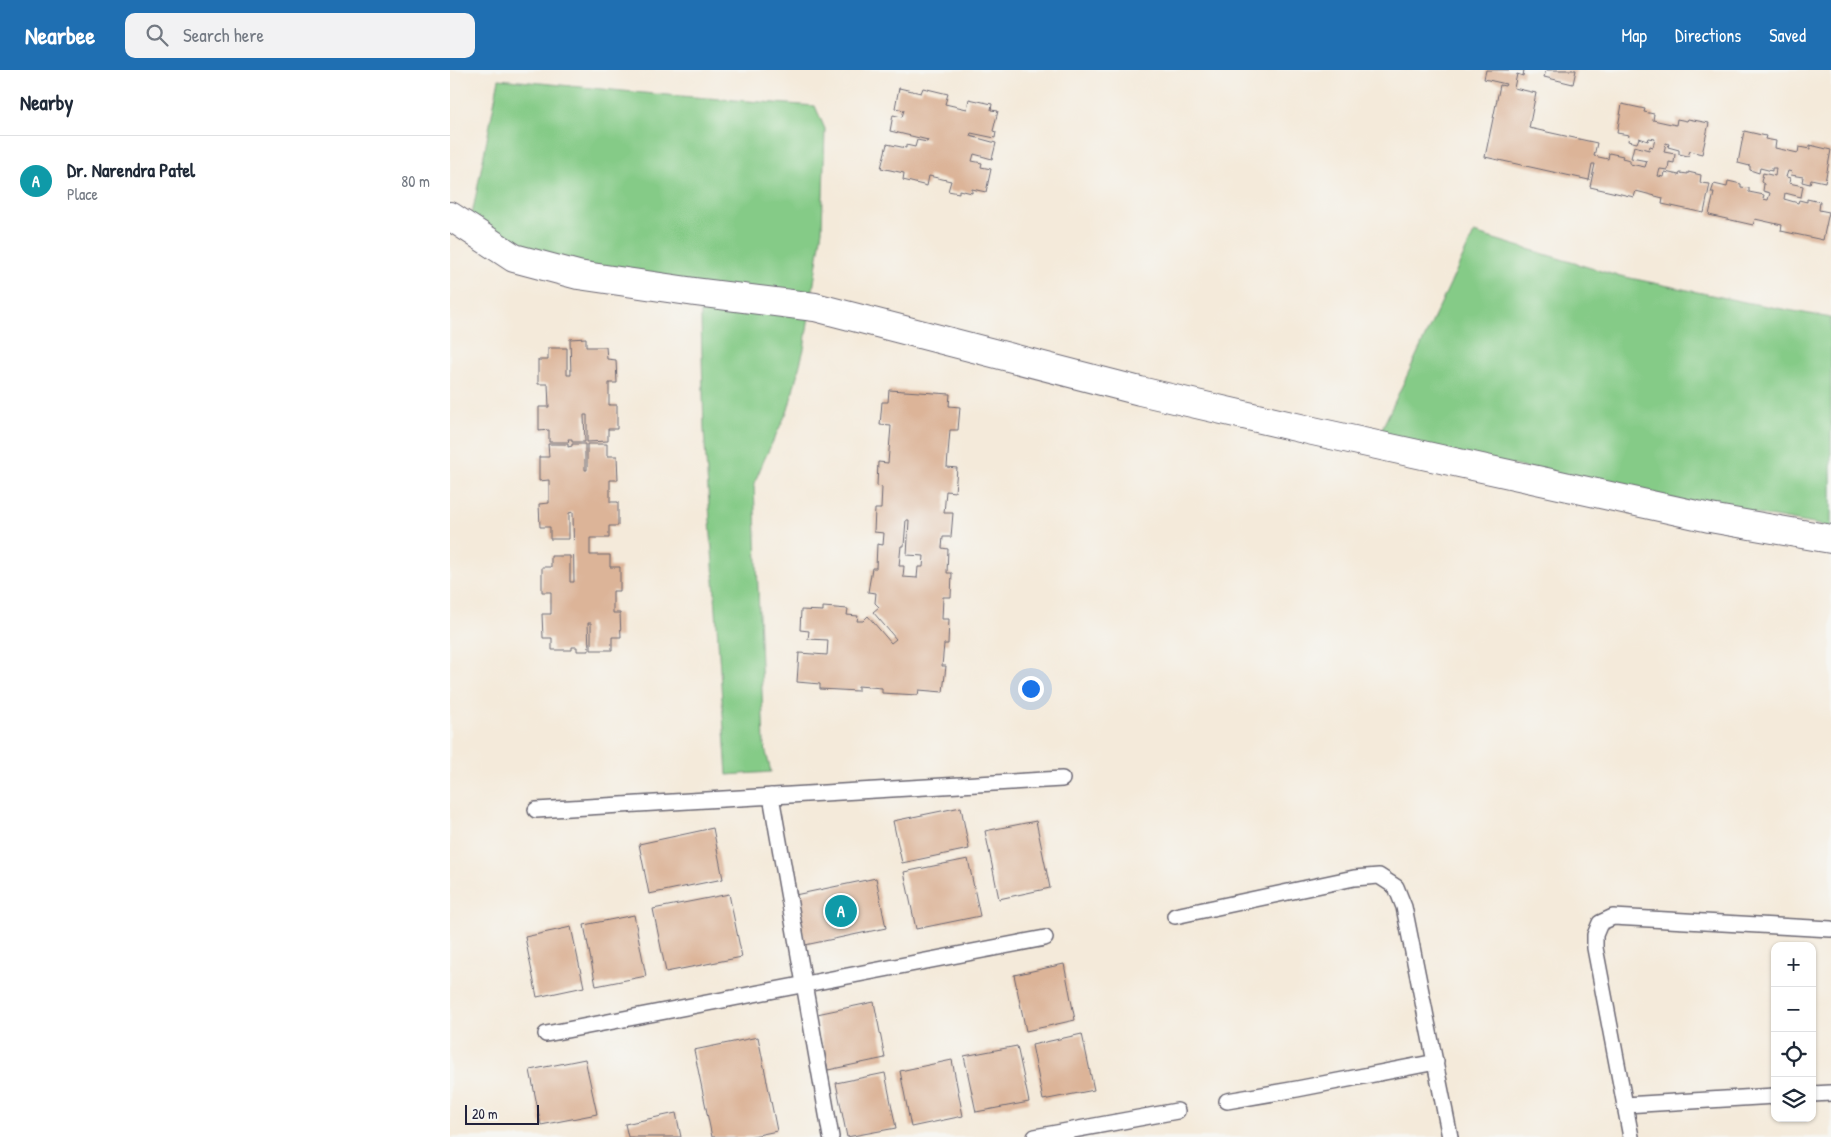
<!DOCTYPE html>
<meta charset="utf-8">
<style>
:root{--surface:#fff;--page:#f2f2f3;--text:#1f2937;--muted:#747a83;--line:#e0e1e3;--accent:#1f6fb2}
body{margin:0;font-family:"Patrick Hand",sans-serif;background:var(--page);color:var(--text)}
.controls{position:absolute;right:15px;bottom:15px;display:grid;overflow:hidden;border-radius:10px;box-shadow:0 1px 4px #0004}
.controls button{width:45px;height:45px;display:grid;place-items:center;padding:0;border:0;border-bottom:1px solid var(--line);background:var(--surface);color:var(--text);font:25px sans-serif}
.scale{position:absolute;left:15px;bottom:12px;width:74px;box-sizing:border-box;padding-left:5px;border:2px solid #22223b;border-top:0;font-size:14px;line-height:18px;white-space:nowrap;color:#22223b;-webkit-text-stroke:4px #f6f6f2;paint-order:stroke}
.you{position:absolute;left:580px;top:618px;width:18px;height:18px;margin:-12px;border:4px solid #fff;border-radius:50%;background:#1a73e8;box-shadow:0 0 0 8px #1a73e833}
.badge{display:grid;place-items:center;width:32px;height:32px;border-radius:50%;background:var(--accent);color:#fff;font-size:16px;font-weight:700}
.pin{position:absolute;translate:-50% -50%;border:2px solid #fff;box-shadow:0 1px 5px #0006}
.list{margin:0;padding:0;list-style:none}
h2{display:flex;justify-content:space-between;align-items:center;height:65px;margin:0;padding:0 20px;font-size:21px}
h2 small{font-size:16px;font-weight:400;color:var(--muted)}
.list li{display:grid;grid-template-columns:32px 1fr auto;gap:15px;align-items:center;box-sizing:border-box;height:90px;padding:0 20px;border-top:1px solid var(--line)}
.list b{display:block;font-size:19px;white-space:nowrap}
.list p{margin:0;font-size:16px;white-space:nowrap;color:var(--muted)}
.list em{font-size:16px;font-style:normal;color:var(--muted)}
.icon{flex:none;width:28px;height:28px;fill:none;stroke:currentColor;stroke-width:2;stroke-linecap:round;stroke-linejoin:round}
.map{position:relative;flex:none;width:1381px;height:1067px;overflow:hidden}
header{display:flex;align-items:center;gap:30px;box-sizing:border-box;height:70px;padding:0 25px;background:var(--accent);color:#fff}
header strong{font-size:24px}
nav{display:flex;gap:28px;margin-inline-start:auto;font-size:18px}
.search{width:350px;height:45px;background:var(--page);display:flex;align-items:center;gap:12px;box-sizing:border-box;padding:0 18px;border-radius:10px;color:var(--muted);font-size:19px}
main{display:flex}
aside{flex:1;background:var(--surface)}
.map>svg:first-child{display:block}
.green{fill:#85cb87;stroke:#547661}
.building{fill:#dcb498;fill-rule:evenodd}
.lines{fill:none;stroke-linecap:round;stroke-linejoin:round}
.service-casing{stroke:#6c6873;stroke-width:18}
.minor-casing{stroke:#6c6873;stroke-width:30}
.service{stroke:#fff;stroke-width:15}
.minor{stroke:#fff;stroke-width:28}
</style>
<header>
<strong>Nearbee</strong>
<div class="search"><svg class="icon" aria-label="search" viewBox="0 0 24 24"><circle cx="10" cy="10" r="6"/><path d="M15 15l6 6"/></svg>Search here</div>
<nav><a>Map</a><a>Directions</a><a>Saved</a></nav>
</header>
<main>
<aside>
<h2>Nearby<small></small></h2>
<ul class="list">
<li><span class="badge" style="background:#0f9aa8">A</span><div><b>Dr. Narendra Patel</b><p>Place</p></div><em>80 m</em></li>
</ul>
</aside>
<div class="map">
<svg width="1381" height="1067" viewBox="0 0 1381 1067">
<rect width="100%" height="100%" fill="#f6f6f2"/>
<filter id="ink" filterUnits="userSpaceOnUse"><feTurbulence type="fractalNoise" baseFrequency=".02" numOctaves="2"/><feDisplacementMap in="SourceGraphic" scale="10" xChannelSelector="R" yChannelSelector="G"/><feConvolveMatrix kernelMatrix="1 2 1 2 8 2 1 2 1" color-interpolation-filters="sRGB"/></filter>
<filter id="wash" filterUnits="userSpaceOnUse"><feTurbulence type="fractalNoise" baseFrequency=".0096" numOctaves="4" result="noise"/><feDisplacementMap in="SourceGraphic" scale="20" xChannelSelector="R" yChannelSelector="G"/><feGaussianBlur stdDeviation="1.12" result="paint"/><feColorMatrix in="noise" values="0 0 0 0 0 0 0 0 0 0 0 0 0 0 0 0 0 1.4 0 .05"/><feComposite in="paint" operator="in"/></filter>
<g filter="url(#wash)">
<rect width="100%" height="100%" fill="#f4eada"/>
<path class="green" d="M49 9 204 24 365 36 375 59 372 160 354 279 338 340 314 390 304 414 314 674 321 702 277 705 254 360 250 214 111 196 16 157 24 135Z
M1024 163 1161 204 1295 232 1381 248V457L1238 432 928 367Z"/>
<g id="blocks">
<path class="building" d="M1036 0H1074L1073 6 1067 4 1064 18 1086 23 1079 58 1147 73 1144 86 1158 89 1159 83 1173 86 1172 88 1180 90V94L1195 97 1197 91 1181 88 1184 76 1199 80 1200 76 1203 77 1205 69 1199 68 1198 71 1189 68 1187 73 1178 71 1179 65 1167 63 1172 34 1195 39 1194 42 1204 44 1203 50 1226 55 1227 49 1237 51 1238 49 1259 53 1252 84 1240 81 1238 86 1229 84V80L1218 77 1219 74 1216 73 1214 82 1225 84 1224 93 1219 92 1218 100 1210 99 1208 106 1214 107 1215 102 1229 105 1230 103 1238 104V102L1251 105 1250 113 1260 114 1254 143 1212 134 1213 128 1186 121 1184 127 1140 117 1145 94H1142L1139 110 1035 87 1050 15 1055 16 1056 14 1034 9Z
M1096 0H1126L1123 14 1094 7Z
M449 18 471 23 473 18 498 24 495 34 517 39 519 29 542 34 541 40 548 41 543 61 546 62 545 68 521 63 520 66 546 73 542 89 524 84 522 91 532 93 531 97 541 99 536 122 522 119V123L509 120V123L498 121 501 111 479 106 477 116 453 110 454 103 431 98 437 74 456 78V75L465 77 467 70 477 72 478 70 440 61 443 45 452 47 454 40 445 38Z
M1294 61 1316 66 1315 69 1326 71 1325 78 1348 83 1349 77 1360 79V75L1381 80 1375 112 1361 109 1360 114 1352 112 1353 107 1341 105 1342 102 1338 101 1336 107 1340 108 1339 113 1353 116 1351 127 1335 123 1334 129 1348 133 1349 130 1357 132V129L1370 132 1369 140 1379 142 1373 170 1331 161 1332 155 1305 149 1303 155 1259 145 1264 123H1261L1264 114 1277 117 1278 111 1291 114V117L1299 118V122L1314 125 1313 129 1318 130 1320 123 1313 121 1314 114 1311 112 1313 103 1325 106 1326 98H1322V101L1310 98 1309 103 1300 100V96L1288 93Z
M136 268V277H156L157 289 166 290 167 313H159V335H167V359H158V371L137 372V345H134L135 372H122V369H118L119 372H99V360L89 361V337H99L98 314H88V290H98V278H117V305H121L120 269Z
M439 320 500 324 499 336 510 337 508 360H500L497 397 507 398 505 422 496 421 494 443H503L501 467H493L492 478 498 479 497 503H502L501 527H493L492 549H499L498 574H494L492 596H496L493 622 469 620 468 625 432 623V618L408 616V621L370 619V614L347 612 349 583 377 585 378 570 358 569 359 561 350 560 351 540 373 541V537L398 539 397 545 408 546 407 551H413L418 546 441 573 446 569 423 542 429 537 425 533 426 523 418 522 422 498H426L427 474 433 475 434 463 424 462 425 439H431L432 417 427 416 428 392 438 393 441 356 430 355 432 332H438ZM456 450H459L457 485 474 486 473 497H468L467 508 453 507 454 496H449L451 476H454Z
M98 374H118V377L122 376V374H135V400H137V374H157V386H167L168 410H160V432H168V456H159V468H140V485H160V497H170V521H163V543H170L171 567H162V580H141V553H138L139 581H127V577H122V580H102V568H93L92 544H101V522H92V497H101V486H120V512H124L123 442 119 443V469H100V457H90L89 434 99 433V410L89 411V387H99Z
M511 737 519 779 452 793 443 751Z
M586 751 600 818 549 829 535 761Z
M263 758 273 809 199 824 189 774Z
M518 789 530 846 466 859 454 802Z
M426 808 436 858 355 875 345 825Z
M279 824 292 887 216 902 203 839Z
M184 845 196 906 146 916 134 855Z
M121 857 134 917 87 927 75 867Z
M614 894 625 950 576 961 564 905Z
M424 932 435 988 378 1000 367 944Z
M632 964 644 1020 593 1030 582 975Z
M308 967 327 1061 298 1067H262L244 980Z
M567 976 579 1032 526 1042 514 986Z
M135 989 147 1044 91 1055 80 1000Z
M502 990 513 1046 461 1057 450 1001Z
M435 1003 446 1058 397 1067 386 1013Z
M226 1043 231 1067H178L175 1054Z"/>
</g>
</g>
<g filter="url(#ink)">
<use href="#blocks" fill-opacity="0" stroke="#6c6873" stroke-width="1"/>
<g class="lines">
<defs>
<path id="service" d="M321 726 381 1067
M86 740 612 709
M725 846 904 808 929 806 946 817 954 837 1000 1067
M96 964 595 868
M1362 1024 1381 1023
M777 1031 847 1019 986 992
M1175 1035 1325 1026
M585 1067 727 1041
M1181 1067 1145 878V865L1150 853 1163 847 1381 859"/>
<path id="minor" d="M0 146 64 188 128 205 245 222 365 237 690 321 863 361 1260 448 1381 469"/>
</defs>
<use href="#service" class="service-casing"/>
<use href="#minor" class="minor-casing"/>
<use href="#service" class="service"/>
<use href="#minor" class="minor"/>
</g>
</g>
</svg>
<div class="controls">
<button>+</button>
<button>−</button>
<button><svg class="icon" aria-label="locate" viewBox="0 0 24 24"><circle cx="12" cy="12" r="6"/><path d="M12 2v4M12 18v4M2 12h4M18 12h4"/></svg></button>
<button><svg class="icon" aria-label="layers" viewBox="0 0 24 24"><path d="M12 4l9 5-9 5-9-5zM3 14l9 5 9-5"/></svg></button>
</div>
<div class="scale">20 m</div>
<div class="you"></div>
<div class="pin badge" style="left:391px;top:841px;background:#0f9aa8">A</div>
</div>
</main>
